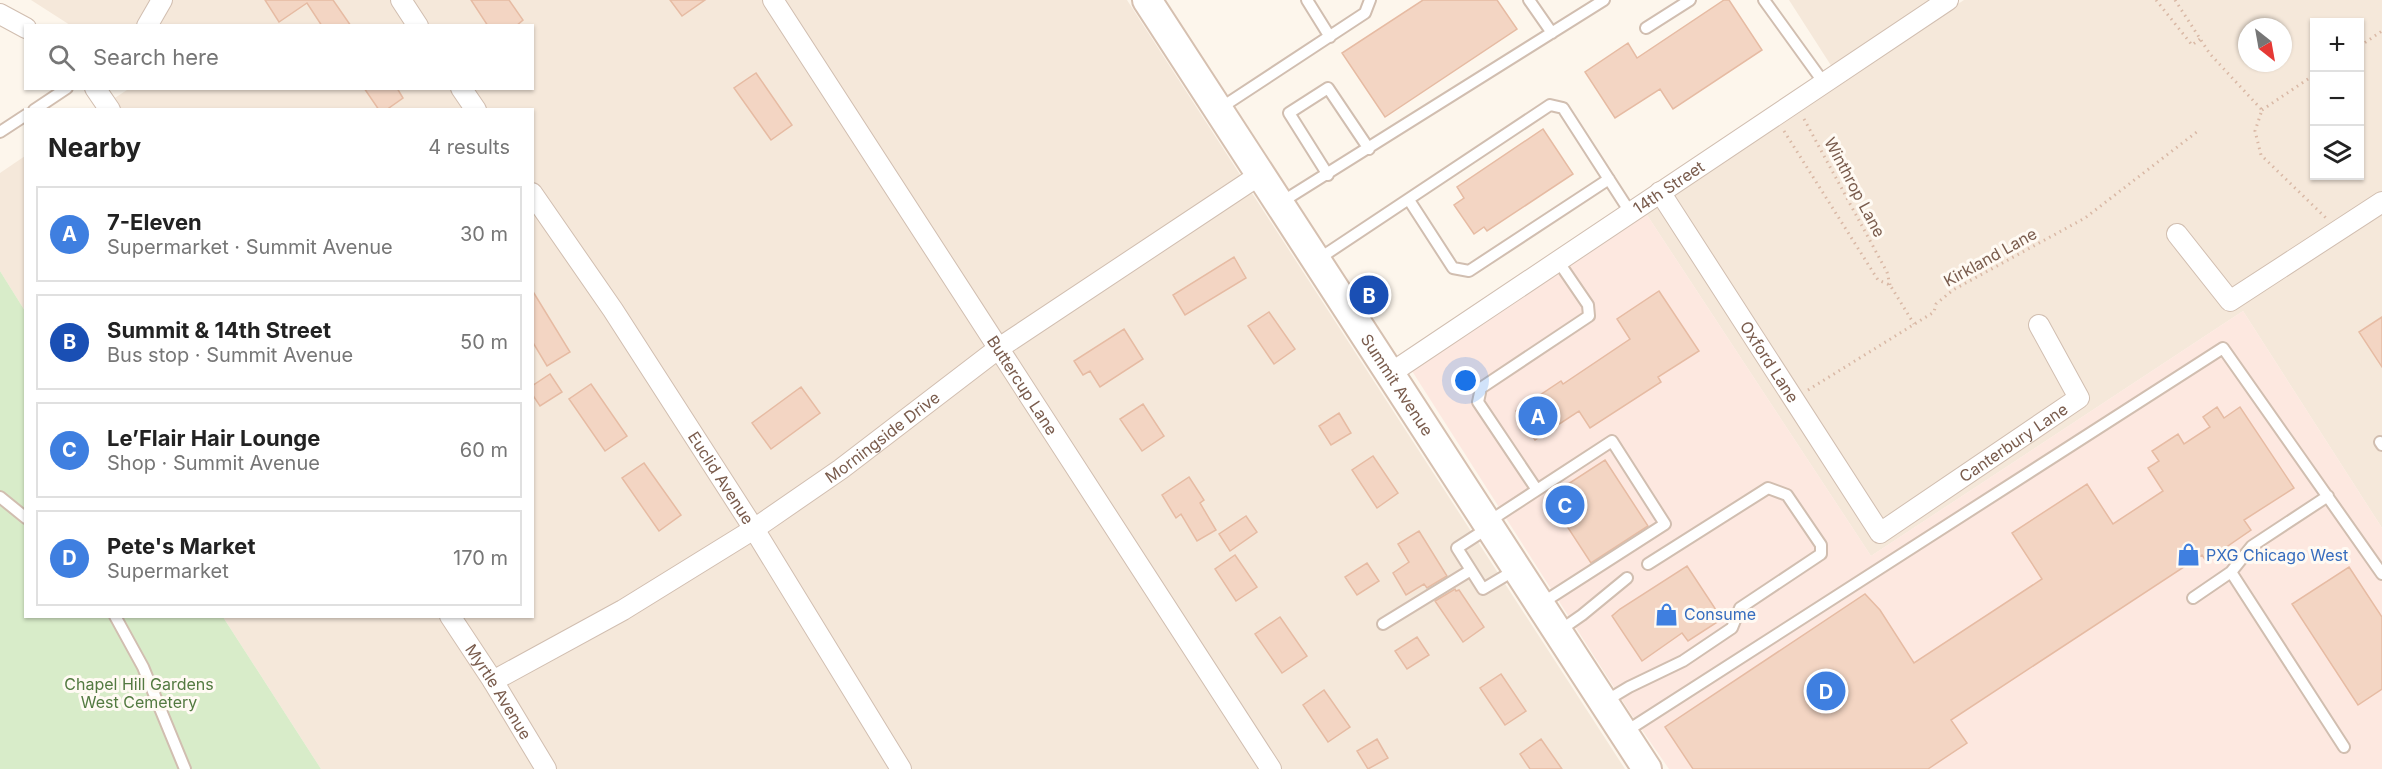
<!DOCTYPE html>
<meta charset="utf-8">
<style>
:root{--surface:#fff;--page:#f6f6f6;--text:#222;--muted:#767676;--line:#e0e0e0;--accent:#e76f51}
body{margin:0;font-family:Inter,sans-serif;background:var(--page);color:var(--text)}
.controls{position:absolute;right:18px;top:18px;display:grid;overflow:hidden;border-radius:0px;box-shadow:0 2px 4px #0004}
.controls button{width:54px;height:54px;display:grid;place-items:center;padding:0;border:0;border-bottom:2px solid var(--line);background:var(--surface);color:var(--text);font:30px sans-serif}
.compass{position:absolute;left:2238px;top:18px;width:54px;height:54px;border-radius:50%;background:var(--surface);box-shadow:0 2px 4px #0004;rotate:149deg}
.you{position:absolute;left:1466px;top:381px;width:21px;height:21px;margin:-15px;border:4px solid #fff;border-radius:50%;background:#1a73e8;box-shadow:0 0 0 9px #1a73e833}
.badge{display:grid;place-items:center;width:39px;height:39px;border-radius:50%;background:var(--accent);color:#fff;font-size:20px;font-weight:700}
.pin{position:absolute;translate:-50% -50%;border:3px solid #fff;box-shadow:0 2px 6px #0006}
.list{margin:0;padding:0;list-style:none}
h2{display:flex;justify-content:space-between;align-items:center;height:78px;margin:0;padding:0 24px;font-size:26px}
h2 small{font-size:20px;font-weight:400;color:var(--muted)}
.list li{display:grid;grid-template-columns:39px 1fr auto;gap:18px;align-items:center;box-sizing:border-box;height:96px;margin:0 12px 12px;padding:0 12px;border:2px solid var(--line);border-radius:0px}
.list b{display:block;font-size:22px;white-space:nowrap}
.list p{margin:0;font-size:20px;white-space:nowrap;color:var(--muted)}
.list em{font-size:20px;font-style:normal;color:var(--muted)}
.icon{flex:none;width:33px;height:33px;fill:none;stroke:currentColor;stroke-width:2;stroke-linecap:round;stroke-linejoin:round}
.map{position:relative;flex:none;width:2382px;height:769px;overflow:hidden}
.search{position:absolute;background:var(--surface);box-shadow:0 2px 4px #0004;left:24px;top:24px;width:510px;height:66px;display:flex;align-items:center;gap:15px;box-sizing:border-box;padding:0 21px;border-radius:0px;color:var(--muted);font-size:22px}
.panel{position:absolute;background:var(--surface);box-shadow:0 2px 4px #0004;left:24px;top:108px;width:510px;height:510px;border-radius:0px}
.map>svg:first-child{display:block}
.residential{fill:#f5e8da;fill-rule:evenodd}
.commercial{fill:#fde8e0}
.green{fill:#d8ecc9}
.building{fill:#f3d5c3;stroke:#e6bba3;stroke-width:1.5}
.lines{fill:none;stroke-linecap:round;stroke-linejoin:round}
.lane-casing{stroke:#d1beb0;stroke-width:14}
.street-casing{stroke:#d1beb0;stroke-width:22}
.secondary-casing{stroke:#d6c0b0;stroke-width:32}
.path{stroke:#d9b8a5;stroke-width:3;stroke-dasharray:1.5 4.5;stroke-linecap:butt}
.lane{stroke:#fff;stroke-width:10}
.street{stroke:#fff;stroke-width:20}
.secondary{stroke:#fff;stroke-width:28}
.labels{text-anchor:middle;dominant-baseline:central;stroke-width:6;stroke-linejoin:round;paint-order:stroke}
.street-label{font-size:16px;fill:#7a5c4d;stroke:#fffaf3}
.shop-label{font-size:16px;fill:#366cbe;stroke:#fffaf3;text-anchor:start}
.park-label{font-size:16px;fill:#537a41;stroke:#fffaf3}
</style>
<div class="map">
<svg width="2382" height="769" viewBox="0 0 2382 769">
<rect width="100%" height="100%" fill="#fdf6ec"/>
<path class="residential" d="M31 0H1127L1625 769H321L223 617 532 616V110L98 109 130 88H532V26L70 25Z
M1789 0H1933L1832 67Z
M1964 0H2382V528L2243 311 1871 556 1645 212ZM2314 22H2360V176H2314ZM2247 27H2283V63H2247Z
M25 156V311L0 271V173Z"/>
<path class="commercial" d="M1645 212 1871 556 2243 311 2382 528V769H1669L1631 714 1412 371Z"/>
<path class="green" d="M0 271 25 311 26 616 223 617 321 769H0Z"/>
<path class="building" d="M265 0H333L351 26H322L307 3 279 22Z
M471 0H509L523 20 516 26H488Z
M670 0H705L682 16Z
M1423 0H1497L1517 29 1385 117 1342 53Z
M1724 0H1729L1762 50 1673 109 1660 89 1615 118 1585 72 1628 43 1637 58Z
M756 73 792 125 771 140 734 88Z
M364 88H397L403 98 386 110H379Z
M1543 129 1573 174 1487 231 1484 227 1474 234 1454 205 1464 198 1457 187Z
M1234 257 1246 278 1185 315 1173 295Z
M532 290 570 352 547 366 532 341Z
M1659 291 1699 351 1658 377 1661 382 1590 428 1579 411 1535 440 1516 411 1561 381 1563 384 1630 339 1617 319Z
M1269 312 1295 349 1274 364 1248 326Z
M2382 317V367L2359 332Z
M1124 329 1143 359 1100 387 1090 371 1083 375 1074 361Z
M550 374 562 392 540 406 532 394V386Z
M591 384 627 436 605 451 569 399Z
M801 387 820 413 771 449 752 423Z
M1143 404 1164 436 1142 451 1120 419Z
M2217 407 2224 418 2240 407 2294 488 2244 520 2251 530 2206 561 2202 555 1951 720 1967 743 1928 769H1693L1665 727 1865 594 1880 610 1914 663 2042 579 2012 533 2087 484 2113 524 2163 491 2148 468 2159 461 2152 451 2178 434 2184 444 2210 427 2203 417Z
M1339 413 1351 433 1331 445 1319 426Z
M1373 456 1398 493 1377 508 1352 470Z
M1605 460 1648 526 1591 563 1548 497Z
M644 463 681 515 659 531 622 478Z
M1189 477 1204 500 1200 503 1216 530 1197 541 1181 514 1176 518 1162 495Z
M1246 516 1257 532 1230 551 1219 534Z
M1419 531 1447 576 1427 588 1424 584 1406 595 1393 573 1409 562 1398 544Z
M1235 555 1257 587 1236 601 1215 569Z
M1367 563 1379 581 1357 595 1345 577Z
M1687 566 1722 619 1688 641 1682 633 1642 661 1612 616 1620 609Z
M2349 567 2382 617V689L2358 705 2292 604Z
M1455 589 1456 591 1459 590 1484 627 1463 642 1435 601Z
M1280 617 1307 656 1282 673 1255 634Z
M1417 637 1429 655 1407 669 1395 651Z
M1501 674 1526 711 1505 725 1480 688Z
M1324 690 1350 727 1328 742 1303 705Z
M1377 739 1388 758 1368 769 1357 751Z
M1541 739 1562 769H1530L1520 754Z"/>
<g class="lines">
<defs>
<path id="lane" d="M1307 0 1330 37
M1529 0 1552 33
M1764 0 1824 83
M1646 28 1690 0
M1219 109 1365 13 1370 0
M34 110 67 88
M0 132 26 115
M1328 175 1289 113 1328 88 1369 149
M1409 200 1453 268 1469 271 1609 179
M1280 203 1604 0
M1317 260 1550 105 1563 108 1630 212
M2380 442 2382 445
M1537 490 1478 402 1481 388 1589 316 1588 305 1558 261
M0 497 26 518
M1488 522 1612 441 1665 524 1542 603
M1488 528 1457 548 1483 589 1515 570
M2231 572 2252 546 2328 496
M2193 598 2231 572 2344 747
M115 616 143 667 185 769
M1383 624 1471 570
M1559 631 1582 615 1627 578
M1604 702 1629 687 1683 661 1732 628 1740 608 1821 554V545L1787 495 1768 488 1648 564
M1625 732 2223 348 2382 574"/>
<g id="street">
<path d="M401 0 418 26"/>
<path id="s1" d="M773 0 1271 769"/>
<path d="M0 14 26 28"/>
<path d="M147 26 162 0"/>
<path d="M95 88 110 110"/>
<path d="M461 88 476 110"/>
<path id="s2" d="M1660 192 1880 533 2079 398 2039 325"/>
<path id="s3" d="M532 193 613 310 754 529 901 769"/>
<path d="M2177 234 2230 301 2382 202"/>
<path id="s4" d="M1391 373 1948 0"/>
<path id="s5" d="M450 616 493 681 546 769"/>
<path id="s6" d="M493 681 623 610 754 529 841 469 999 348 1261 174"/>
</g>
<g id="secondary">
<path id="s7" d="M1147 0 1647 769"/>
</g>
</defs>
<use href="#lane" class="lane-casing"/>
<use href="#street" class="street-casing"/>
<use href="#secondary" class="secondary-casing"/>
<path class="path" d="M2156 0 2192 45 2200 39
M2175 0 2210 54 2262 110 2255 131 2261 155 2326 218
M2360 46 2382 31
M2262 110 2314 75
M1804 119 1887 272 1890 285
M1784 131 1878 280 1890 285 1914 324
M1808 390 1934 312 1936 304 1953 290 2085 218 2198 131"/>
<use href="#lane" class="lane"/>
<use href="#street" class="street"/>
<use href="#secondary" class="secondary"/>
</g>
<defs>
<symbol id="shop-bare" viewBox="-9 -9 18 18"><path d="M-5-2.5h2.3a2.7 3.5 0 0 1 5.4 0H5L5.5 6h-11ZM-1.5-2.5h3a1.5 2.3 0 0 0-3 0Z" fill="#3f7fe0" stroke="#fffaf3" stroke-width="2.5" paint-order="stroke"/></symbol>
</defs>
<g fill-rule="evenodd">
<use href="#shop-bare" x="2172" y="538" width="33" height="33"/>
<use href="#shop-bare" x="1650" y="598" width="33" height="33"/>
</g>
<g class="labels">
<g class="street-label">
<text stroke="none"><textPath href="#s4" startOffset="334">14th Street</textPath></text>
<text transform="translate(1855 187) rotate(62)">Winthrop Lane</text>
<text transform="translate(1990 257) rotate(-29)">Kirkland Lane</text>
<text stroke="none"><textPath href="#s2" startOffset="202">Oxford Lane</textPath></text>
<text stroke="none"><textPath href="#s1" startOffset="459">Buttercup Lane</textPath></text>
<text stroke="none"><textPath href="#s7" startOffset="459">Summit Avenue</textPath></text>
<text stroke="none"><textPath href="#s6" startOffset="460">Morningside Drive</textPath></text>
<text stroke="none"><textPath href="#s2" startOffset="567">Canterbury Lane</textPath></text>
<text stroke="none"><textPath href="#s3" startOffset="342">Euclid Avenue</textPath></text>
<text stroke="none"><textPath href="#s5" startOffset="90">Myrtle Avenue</textPath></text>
</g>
<g class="shop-label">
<text x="2206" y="555">PXG Chicago West</text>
<text x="1684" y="614">Consume</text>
</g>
<g class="park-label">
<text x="139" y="684">Chapel Hill Gardens<tspan x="139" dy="18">West Cemetery</tspan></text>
</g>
</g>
</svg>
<div class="controls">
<button>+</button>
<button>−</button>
<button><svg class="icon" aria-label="layers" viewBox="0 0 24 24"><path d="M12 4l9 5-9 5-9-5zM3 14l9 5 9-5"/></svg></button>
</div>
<svg class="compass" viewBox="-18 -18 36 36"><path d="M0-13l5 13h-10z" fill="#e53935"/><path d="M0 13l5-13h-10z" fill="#767676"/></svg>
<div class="you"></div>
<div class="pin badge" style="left:1538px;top:416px;background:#3f7fe0">A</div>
<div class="pin badge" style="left:1369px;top:295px;background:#1a4fb4">B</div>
<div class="pin badge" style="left:1565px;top:505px;background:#3f7fe0">C</div>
<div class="pin badge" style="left:1826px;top:691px;background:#3f7fe0">D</div>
<div class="search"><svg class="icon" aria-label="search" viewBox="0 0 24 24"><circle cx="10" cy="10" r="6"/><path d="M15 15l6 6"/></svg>Search here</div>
<section class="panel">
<h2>Nearby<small>4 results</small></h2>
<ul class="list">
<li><span class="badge" style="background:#3f7fe0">A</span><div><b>7-Eleven</b><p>Supermarket · Summit Avenue</p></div><em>30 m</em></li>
<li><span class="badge" style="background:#1a4fb4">B</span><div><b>Summit &amp; 14th Street</b><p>Bus stop · Summit Avenue</p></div><em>50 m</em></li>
<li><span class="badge" style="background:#3f7fe0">C</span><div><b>Le’Flair Hair Lounge</b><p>Shop · Summit Avenue</p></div><em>60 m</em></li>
<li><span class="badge" style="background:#3f7fe0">D</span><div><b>Pete's Market</b><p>Supermarket</p></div><em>170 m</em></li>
</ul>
</section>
</div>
